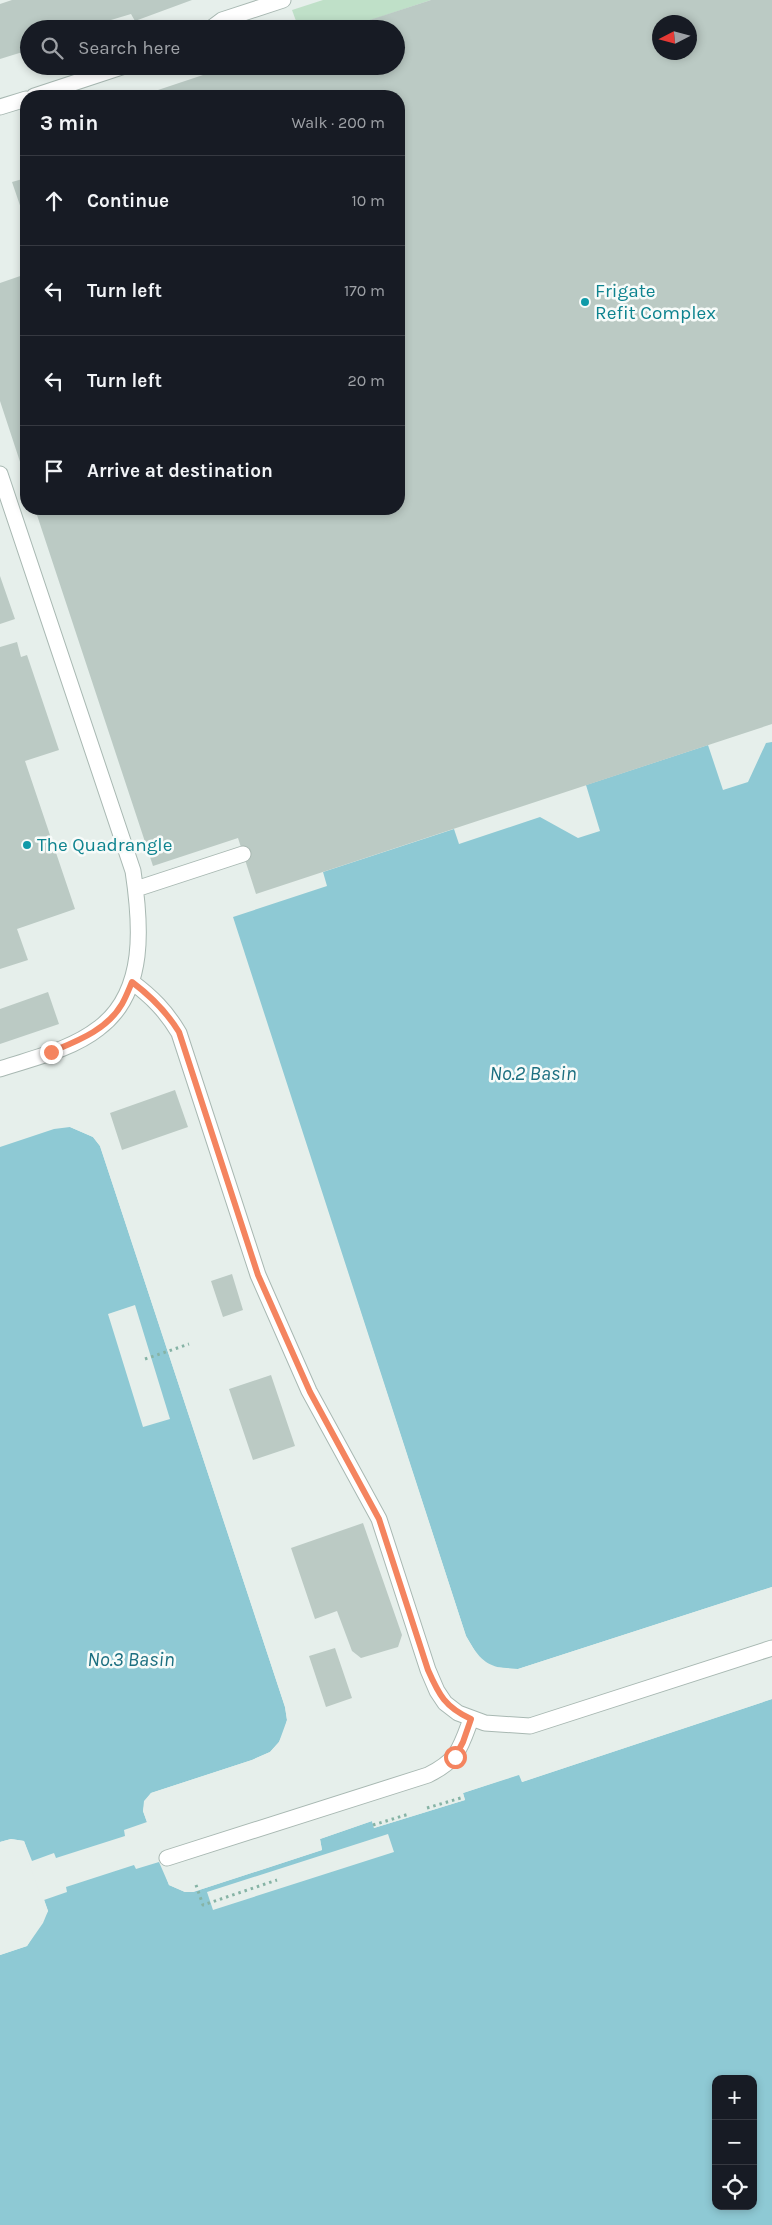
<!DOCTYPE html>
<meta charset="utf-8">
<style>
:root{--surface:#171b24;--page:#242831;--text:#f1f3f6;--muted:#9ea1a6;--line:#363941}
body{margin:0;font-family:Karla,sans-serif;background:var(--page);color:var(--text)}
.controls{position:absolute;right:15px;bottom:15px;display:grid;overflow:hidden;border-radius:10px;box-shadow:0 2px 8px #0003}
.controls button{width:45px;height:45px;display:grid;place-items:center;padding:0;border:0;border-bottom:1px solid var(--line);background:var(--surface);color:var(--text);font:25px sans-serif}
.compass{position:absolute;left:652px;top:15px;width:45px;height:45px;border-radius:50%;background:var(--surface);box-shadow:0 2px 8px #0003;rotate:264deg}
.stop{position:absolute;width:15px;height:15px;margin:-11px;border:4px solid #f4845f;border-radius:50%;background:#fff}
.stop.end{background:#f4845f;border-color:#fff;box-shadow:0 1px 5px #0008}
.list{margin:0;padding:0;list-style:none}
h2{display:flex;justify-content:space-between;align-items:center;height:65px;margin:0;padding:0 20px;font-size:21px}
h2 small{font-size:16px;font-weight:400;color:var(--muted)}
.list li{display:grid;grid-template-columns:32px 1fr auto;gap:15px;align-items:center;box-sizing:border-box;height:90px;padding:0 20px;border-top:1px solid var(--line)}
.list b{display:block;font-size:19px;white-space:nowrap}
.list em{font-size:16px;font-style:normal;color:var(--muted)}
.icon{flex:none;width:28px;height:28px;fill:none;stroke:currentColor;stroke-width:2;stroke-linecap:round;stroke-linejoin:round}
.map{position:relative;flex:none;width:772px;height:2225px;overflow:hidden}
.search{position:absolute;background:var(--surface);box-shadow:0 2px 8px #0003;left:20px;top:20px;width:385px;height:55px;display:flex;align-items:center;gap:12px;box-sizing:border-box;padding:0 18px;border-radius:28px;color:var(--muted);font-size:19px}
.panel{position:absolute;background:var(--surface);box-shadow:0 2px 8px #0003;left:20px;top:90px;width:385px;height:425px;border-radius:20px}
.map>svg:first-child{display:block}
.green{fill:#bfe0c8}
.water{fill:#8ec9d4;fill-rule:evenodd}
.pier{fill:#e6efeb}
.building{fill:#bbcac4;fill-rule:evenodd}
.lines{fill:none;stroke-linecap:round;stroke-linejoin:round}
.minor-casing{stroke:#a8b8b2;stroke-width:17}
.path{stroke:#86b3a5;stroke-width:3;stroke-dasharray:2.5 4;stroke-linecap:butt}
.minor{stroke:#fff;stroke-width:15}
.route{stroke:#f4845f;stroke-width:6}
.culture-dot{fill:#0f9aa8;stroke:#f7fbf9;stroke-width:2}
.labels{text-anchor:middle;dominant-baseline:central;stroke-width:5;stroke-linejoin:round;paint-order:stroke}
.culture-label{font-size:19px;fill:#0d838f;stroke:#f7fbf9;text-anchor:start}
.water-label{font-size:20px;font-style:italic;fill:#1c6f80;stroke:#f7fbf9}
</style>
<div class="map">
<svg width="772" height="2225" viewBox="0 0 772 2225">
<rect width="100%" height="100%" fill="#e6efeb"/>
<path class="green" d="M323 0H431L344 29H299L292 10Z"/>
<path class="water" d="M772 742V1587L518 1669C488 1669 480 1661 466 1636L233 917 327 886 323 872 454 829 459 844 540 817 578 838 600 831 586 785 708 745 723 790 748 782 766 743Z
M70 1127 93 1137 100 1146 285 1707 287 1720 284 1732 279 1742 270 1752 252 1760 151 1793 145 1801 143 1811 169 1885 185 1892H193L322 1850 320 1839 372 1821 374 1828 465 1800 463 1793 520 1774 522 1782 772 1699V2225H0V1955L27 1946 48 1911 24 1841 11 1839 0 1842V1147L54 1129ZM716 2079H753V2206H716Z"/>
<path class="pier" d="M275 1056H277L466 1636 479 1658 493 1667 518 1669 772 1587V1589L518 1672 492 1669 477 1660 464 1637Z
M74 1125 95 1135 103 1146 288 1706 290 1720 281 1743 271 1754 253 1763 152 1795 147 1802 146 1811 171 1883 186 1890H192L319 1849V1837L371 1818 374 1819 376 1825 462 1798 460 1793 462 1791 519 1772 522 1773 524 1779 772 1697V1699L522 1782 519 1775 463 1793 465 1800 374 1828 372 1821 320 1839 322 1850 193 1892H185L169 1885 159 1862 136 1869 134 1865 66 1887 67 1892 44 1900 48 1911 43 1923 27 1946 0 1955V1953L25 1944 41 1922 46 1911 22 1843 12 1841 0 1845V1842L11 1839 24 1841 32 1861 54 1853 56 1858 125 1836 124 1830 147 1822 143 1811 144 1801 151 1793 252 1760 270 1752 279 1742 287 1720 285 1707 100 1146 93 1137 70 1127Z
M135 1305 170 1419 143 1427 108 1314Z
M388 1834 394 1852 213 1910 207 1892Z"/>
<path class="building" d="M12 0H192L135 21 131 14 111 20 114 27 111 29H29V50L0 59V4Z
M431 0H772V724L256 894 238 838 153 866 35 509H399V96H140L230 66H396V29L345 28ZM660 22H690V52H660Z
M26 178V223L12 182Z
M26 274V480L0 401V283Z
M0 576 15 619 0 624Z
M17 642 21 657 27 655 59 750 25 761 75 909 17 929 28 960 0 969V647Z
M48 992 59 1024 0 1044V1009Z
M175 1090 188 1127 122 1150 110 1113Z
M232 1274 243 1310 223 1317 211 1281Z
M271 1375 295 1446 253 1460 229 1389Z
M363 1523 402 1635 398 1647 361 1658 352 1651 337 1611 315 1619 291 1548Z
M335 1648 352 1698 326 1707 309 1656Z"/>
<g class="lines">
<defs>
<path id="minor" d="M210 29 222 20 283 0
M34 96 125 66
M0 107 26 99
M0 474 133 871C141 924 147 992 99 1028 71 1050 33 1058 0 1069
M136 889 243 854
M132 982C152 997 166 1011 179 1033L258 1275 309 1391 379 1519 428 1670 437 1691 445 1703 458 1713 485 1723 530 1726 772 1648
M167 1858 428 1775C458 1760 460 1749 471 1719"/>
</defs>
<use href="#minor" class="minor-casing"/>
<path class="path" d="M145 1359 189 1344
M427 1808 464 1797
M373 1825 409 1814
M196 1885 203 1905 277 1880"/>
<use href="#minor" class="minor"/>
</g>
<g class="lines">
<path class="route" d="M51 1052C77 1041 107 1030 122 1004 126 997 129 989 132 982 152 997 166 1011 179 1032L258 1275 310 1392 379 1519 428 1670C439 1695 445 1707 471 1719L463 1742 455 1757"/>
</g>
<g class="culture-dot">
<circle cx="585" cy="302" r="5"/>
<circle cx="27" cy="845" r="5"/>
</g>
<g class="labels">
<g class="culture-label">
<text x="595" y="291">Frigate<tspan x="595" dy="22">Refit Complex</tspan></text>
<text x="37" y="845">The Quadrangle</text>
</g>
<g class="water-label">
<text x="533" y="1073">No.2 Basin</text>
<text x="131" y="1659">No.3 Basin</text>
</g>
</g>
</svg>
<div class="controls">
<button>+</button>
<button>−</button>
<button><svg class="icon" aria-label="locate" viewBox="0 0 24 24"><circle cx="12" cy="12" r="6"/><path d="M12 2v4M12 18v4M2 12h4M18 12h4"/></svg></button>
</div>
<svg class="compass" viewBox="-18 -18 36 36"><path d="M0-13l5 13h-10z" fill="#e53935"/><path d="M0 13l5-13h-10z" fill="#9ea1a6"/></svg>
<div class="stop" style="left:455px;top:1757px"></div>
<div class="stop end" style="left:51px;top:1052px"></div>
<div class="search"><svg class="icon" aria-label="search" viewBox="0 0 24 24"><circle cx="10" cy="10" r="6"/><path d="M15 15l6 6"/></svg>Search here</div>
<section class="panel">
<h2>3 min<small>Walk · 200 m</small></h2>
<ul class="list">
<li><svg class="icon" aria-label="ahead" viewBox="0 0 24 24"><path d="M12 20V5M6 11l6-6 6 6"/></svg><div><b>Continue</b></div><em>10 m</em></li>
<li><svg class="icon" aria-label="left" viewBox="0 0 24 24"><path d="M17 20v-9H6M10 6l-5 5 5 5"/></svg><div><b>Turn left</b></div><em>170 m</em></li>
<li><svg class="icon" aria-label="left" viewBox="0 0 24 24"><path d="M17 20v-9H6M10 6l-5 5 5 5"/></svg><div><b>Turn left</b></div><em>20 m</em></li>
<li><svg class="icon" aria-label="arrive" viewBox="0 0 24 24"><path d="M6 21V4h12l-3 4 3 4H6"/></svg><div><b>Arrive at destination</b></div></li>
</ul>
</section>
</div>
